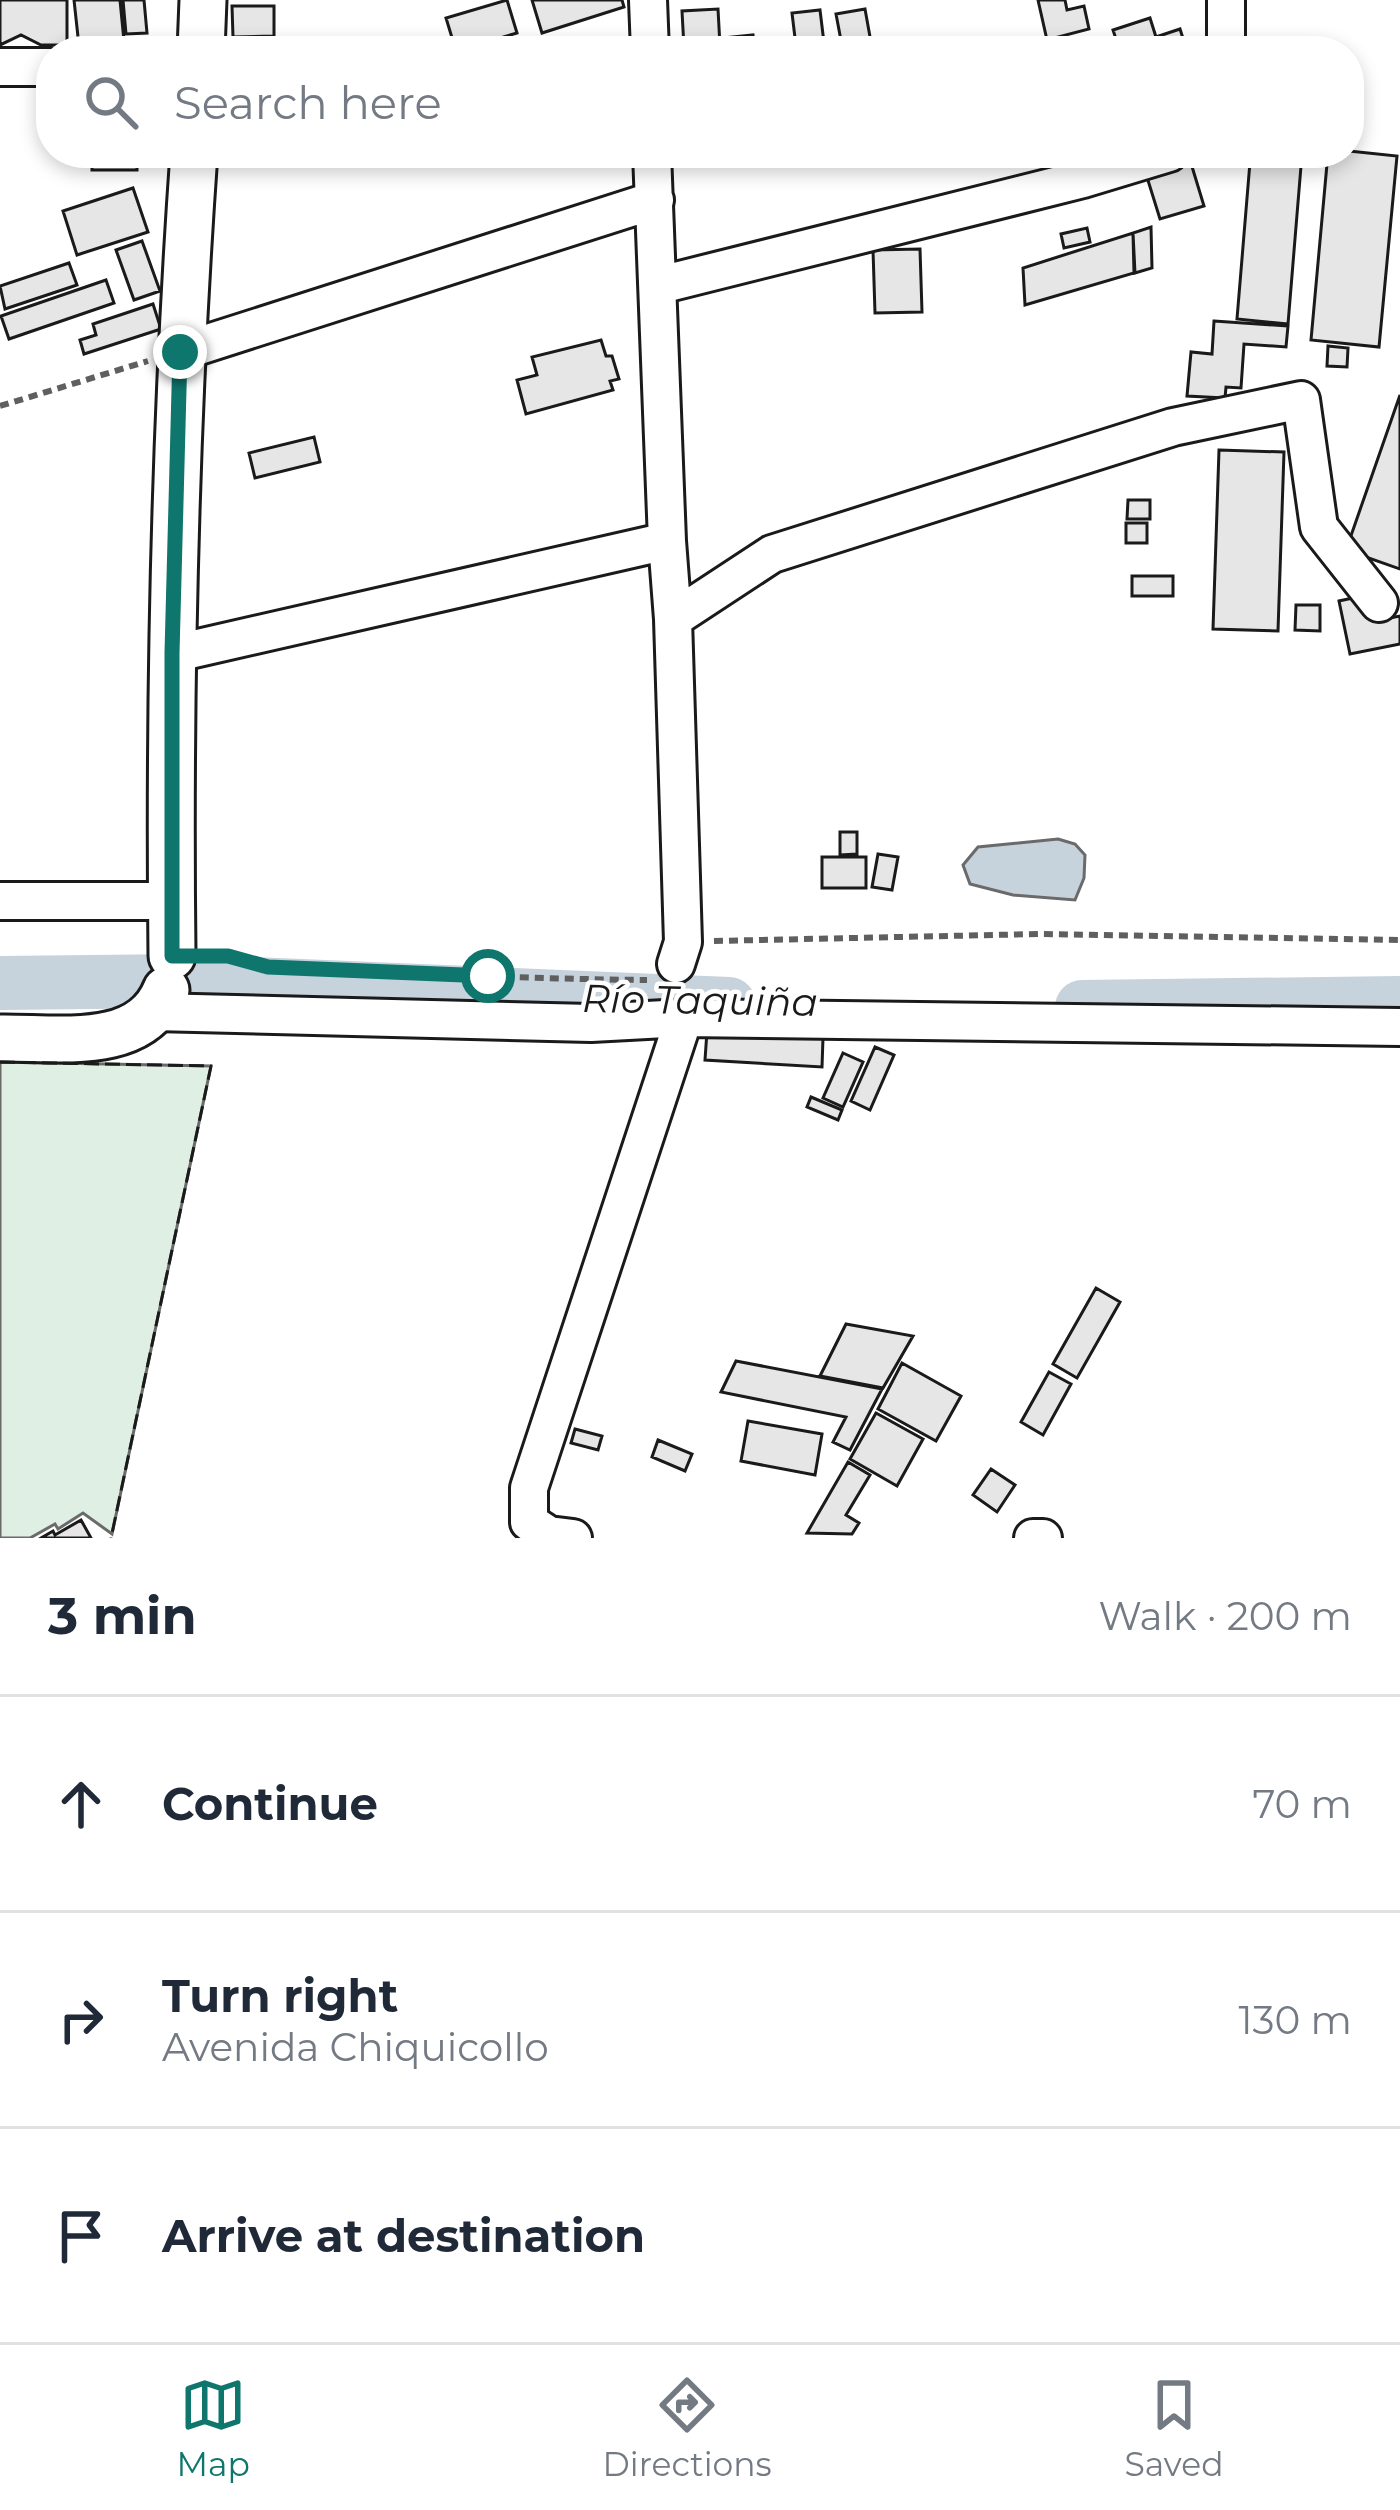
<!DOCTYPE html>
<meta charset="utf-8">
<style>
:root{--surface:#fff;--page:#f6f6f7;--text:#1f2937;--muted:#747a83;--line:#e0e1e3;--accent:#0f766e}
body{margin:0;font-family:Montserrat,sans-serif;background:var(--page);color:var(--text)}
.stop{position:absolute;width:36px;height:36px;margin:-27px;border:9px solid #0f766e;border-radius:50%;background:#fff}
.stop.end{background:#0f766e;border-color:#fff;box-shadow:0 3px 12px #0008}
.list{margin:0;padding:0;list-style:none}
h2{display:flex;justify-content:space-between;align-items:center;height:156px;margin:0;padding:0 48px;font-size:51px}
h2 small{font-size:39px;font-weight:400;color:var(--muted)}
.list li{display:grid;grid-template-columns:78px 1fr auto;gap:36px;align-items:center;box-sizing:border-box;height:216px;padding:0 48px;border-top:3px solid var(--line)}
.list b{display:block;font-size:45px;white-space:nowrap}
.list p{margin:0;font-size:39px;white-space:nowrap;color:var(--muted)}
.list em{font-size:39px;font-style:normal;color:var(--muted)}
.icon{flex:none;width:66px;height:66px;fill:none;stroke:currentColor;stroke-width:2;stroke-linecap:round;stroke-linejoin:round}
.map{position:relative;flex:none;width:1400px;height:1538px;overflow:hidden}
.search{position:absolute;background:var(--surface);box-shadow:0 6px 18px #0003;left:36px;right:36px;top:36px;height:132px;display:flex;align-items:center;gap:30px;box-sizing:border-box;padding:0 42px;border-radius:48px;color:var(--muted);font-size:45px}
.sheet{height:804px;background:var(--surface)}
nav{display:flex;justify-content:space-around;align-items:center;box-sizing:border-box;height:168px;border-top:3px solid var(--line);background:var(--surface);font-size:33px;color:var(--muted)}
nav a{display:grid;justify-items:center;gap:6px}
nav .on{color:var(--accent)}
.map>svg:first-child{display:block}
.green{fill:#e0efe3;stroke:#6a6a6a;stroke-width:3}
.water{fill:#c6d2dc;stroke:#6a6a6a;stroke-width:3}
.lines{fill:none;stroke-linecap:round;stroke-linejoin:round}
.river{stroke:#c6d2dc;stroke-width:54}
.building{fill:#e6e6e6;stroke:#1a1a1a;stroke-width:3}
.minor-casing{stroke:#1a1a1a;stroke-width:42}
.major-casing{stroke:#1a1a1a;stroke-width:51}
.path{stroke:#5f5f5f;stroke-width:6;stroke-dasharray:9 6;stroke-linecap:butt}
.minor{stroke:#fff;stroke-width:36}
.major{stroke:#fff;stroke-width:45}
.fence{stroke:#1a1a1a;stroke-width:3;stroke-dasharray:15 6;stroke-linecap:butt}
.route{stroke:#0f766e;stroke-width:15}
.labels{text-anchor:middle;dominant-baseline:central;stroke-width:9;stroke-linejoin:round;paint-order:stroke}
.water-label{font-size:39px;font-style:italic;fill:#1a1a1a;stroke:#fff}
</style>
<div class="map">
<svg width="1400" height="1538" viewBox="0 0 1400 1538">
<rect width="100%" height="100%" fill="#fff"/>
<path class="green" d="M0 1062 211 1066 112 1534 83 1513 58 1529 55 1524 30 1538H0Z"/>
<path class="water" d="M1058 839 1075 844 1085 855 1084 878 1075 900 1013 895 970 884 963 865 978 847Z"/>
<g class="lines">
<path class="river" d="M0 983 182 981 729 1004
M1082 1007 1400 1003"/>
</g>
<path class="building" d="M0 0H67V45H41L21 35 0 45Z
M74 0H120L124 41 79 46Z
M123 0H144L147 33 126 34Z
M507 0 517 33 456 51 446 18Z
M532 0H622L624 7 542 33Z
M1038 0H1065L1067 10 1084 6 1089 29 1047 40Z
M232 6H274V36L233 37Z
M718 9 720 46 684 48 682 11Z
M865 9 872 48 843 51 836 14Z
M820 10 825 51H775L796 46 792 13Z
M1150 18 1156 37 1180 29 1187 51H1120L1113 30Z
M753 35 755 51H718L723 48 722 38Z
M1349 151 1397 156 1379 347 1311 340 1328 153Z
M79 153H152V163H137V170H92V156Z
M1190 160 1204 206 1160 219 1146 174Z
M1250 162 1301 166 1288 324 1237 319Z
M133 188 148 232 77 255 63 211Z
M1151 227 1152 268 1135 273 1133 233Z
M1087 228 1090 242 1064 248 1061 234Z
M1133 233 1134 273 1025 305 1023 268Z
M142 241 160 291 134 300 116 250Z
M920 249 922 312 875 313 873 250Z
M69 263 77 285 5 309 0 286Z
M106 280 114 303 9 339 1 316Z
M153 304 161 329 84 354 80 340 96 335 93 324Z
M1214 321 1288 326 1286 347 1244 344 1241 388 1226 387 1225 398 1187 396 1191 352 1212 354Z
M601 340 606 356H612L619 379 610 381 613 390 526 414 517 380 537 375 532 357Z
M1328 346 1348 348 1347 367 1327 366Z
M1400 395V569L1346 550Z
M314 437 320 462 255 478 249 453Z
M1219 450 1284 452 1278 631 1213 629Z
M1128 500H1150V519H1127Z
M1126 523H1147V543H1126Z
M1132 576H1173V596H1132Z
M1362 596 1386 602 1390 618 1400 616V644L1350 654 1339 601Z
M1296 605H1320V631L1295 630Z
M840 832H857V854L840 855Z
M878 854 898 857 892 890 872 887Z
M822 857H866V888H822Z
M707 1031 823 1038 822 1067 705 1060Z
M875 1047 894 1055 870 1110 851 1101Z
M843 1053 863 1062 843 1107 823 1098Z
M811 1097 842 1110 838 1120 807 1107Z
M1096 1288 1120 1302 1077 1378 1053 1364Z
M846 1324 913 1336 883 1388 820 1376Z
M736 1361 882 1389 850 1450 833 1442 846 1417 721 1392Z
M902 1363 961 1396 936 1441 878 1409Z
M1049 1372 1071 1384 1043 1435 1021 1422Z
M876 1413 923 1439 897 1486 850 1459Z
M748 1421 822 1434 815 1475 741 1461Z
M575 1429 602 1436 598 1450 571 1443Z
M658 1440 692 1454 685 1471 652 1457Z
M848 1462 870 1475 846 1515 859 1523 852 1534 807 1533Z
M991 1469 1015 1485 997 1512 973 1495Z
M81 1520 91 1538H41L53 1531 55 1535Z"/>
<g class="lines">
<defs>
<path id="minor" d="M648 0 650 51
M1226 0V51
M0 67H51
M652 153 667 541 673 619 683 942 676 964
M660 285 1083 179 1169 153
M180 352 655 200
M673 619 772 554 1173 427 1301 400 1319 527 1379 603
M172 654 667 541
M0 901H171
M154 1012 591 1023 684 1018 1400 1027
M573 1538 549 1535 529 1522V1488L684 1018
M1033 1538H1043"/>
<path id="major" d="M201 51 203 0
M172 956C169 688 175 420 194 153
M0 1038C56 1037 141 1053 166 990"/>
</defs>
<use href="#minor" class="minor-casing"/>
<use href="#major" class="major-casing"/>
<path class="path" d="M0 406 148 361
M714 941 1039 934 1400 940
M206 957C231 956 253 967 278 968 401 972 523 979 647 980"/>
<use href="#minor" class="minor"/>
<use href="#major" class="major"/>
<path class="fence" d="M0 1062 211 1066 111 1538"/>
</g>
<g class="lines">
<path class="route" d="M180 352 172 653V956H228L268 967 488 976"/>
</g>
<g class="labels">
<g class="water-label">
<text transform="translate(700 1000) rotate(1)">Río Taquiña</text>
</g>
</g>
</svg>
<div class="stop" style="left:488px;top:976px"></div>
<div class="stop end" style="left:180px;top:352px"></div>
<div class="search"><svg class="icon" aria-label="search" viewBox="0 0 24 24"><circle cx="10" cy="10" r="6"/><path d="M15 15l6 6"/></svg>Search here</div>
</div>
<section class="sheet">
<h2>3 min<small>Walk · 200 m</small></h2>
<ul class="list">
<li><svg class="icon" aria-label="ahead" viewBox="0 0 24 24"><path d="M12 20V5M6 11l6-6 6 6"/></svg><div><b>Continue</b></div><em>70 m</em></li>
<li><svg class="icon" aria-label="right" viewBox="0 0 24 24"><path d="M7 20v-9h11M14 6l5 5-5 5"/></svg><div><b>Turn right</b><p>Avenida Chiquicollo</p></div><em>130 m</em></li>
<li><svg class="icon" aria-label="arrive" viewBox="0 0 24 24"><path d="M6 21V4h12l-3 4 3 4H6"/></svg><div><b>Arrive at destination</b></div></li>
</ul>
</section>
<nav>
<a class="on"><svg class="icon" aria-label="map" viewBox="0 0 24 24"><path d="M3 6l6-2 6 2 6-2v14l-6 2-6-2-6 2zM9 4v14M15 6v14"/></svg>Map</a>
<a><svg class="icon" aria-label="directions" viewBox="0 0 24 24"><path d="M12 3l9 9-9 9-9-9zM9 14v-3h6M13 9l2 2-2 2"/></svg>Directions</a>
<a><svg class="icon" aria-label="saved" viewBox="0 0 24 24"><path d="M7 4h10v16l-5-4-5 4z"/></svg>Saved</a>
</nav>
